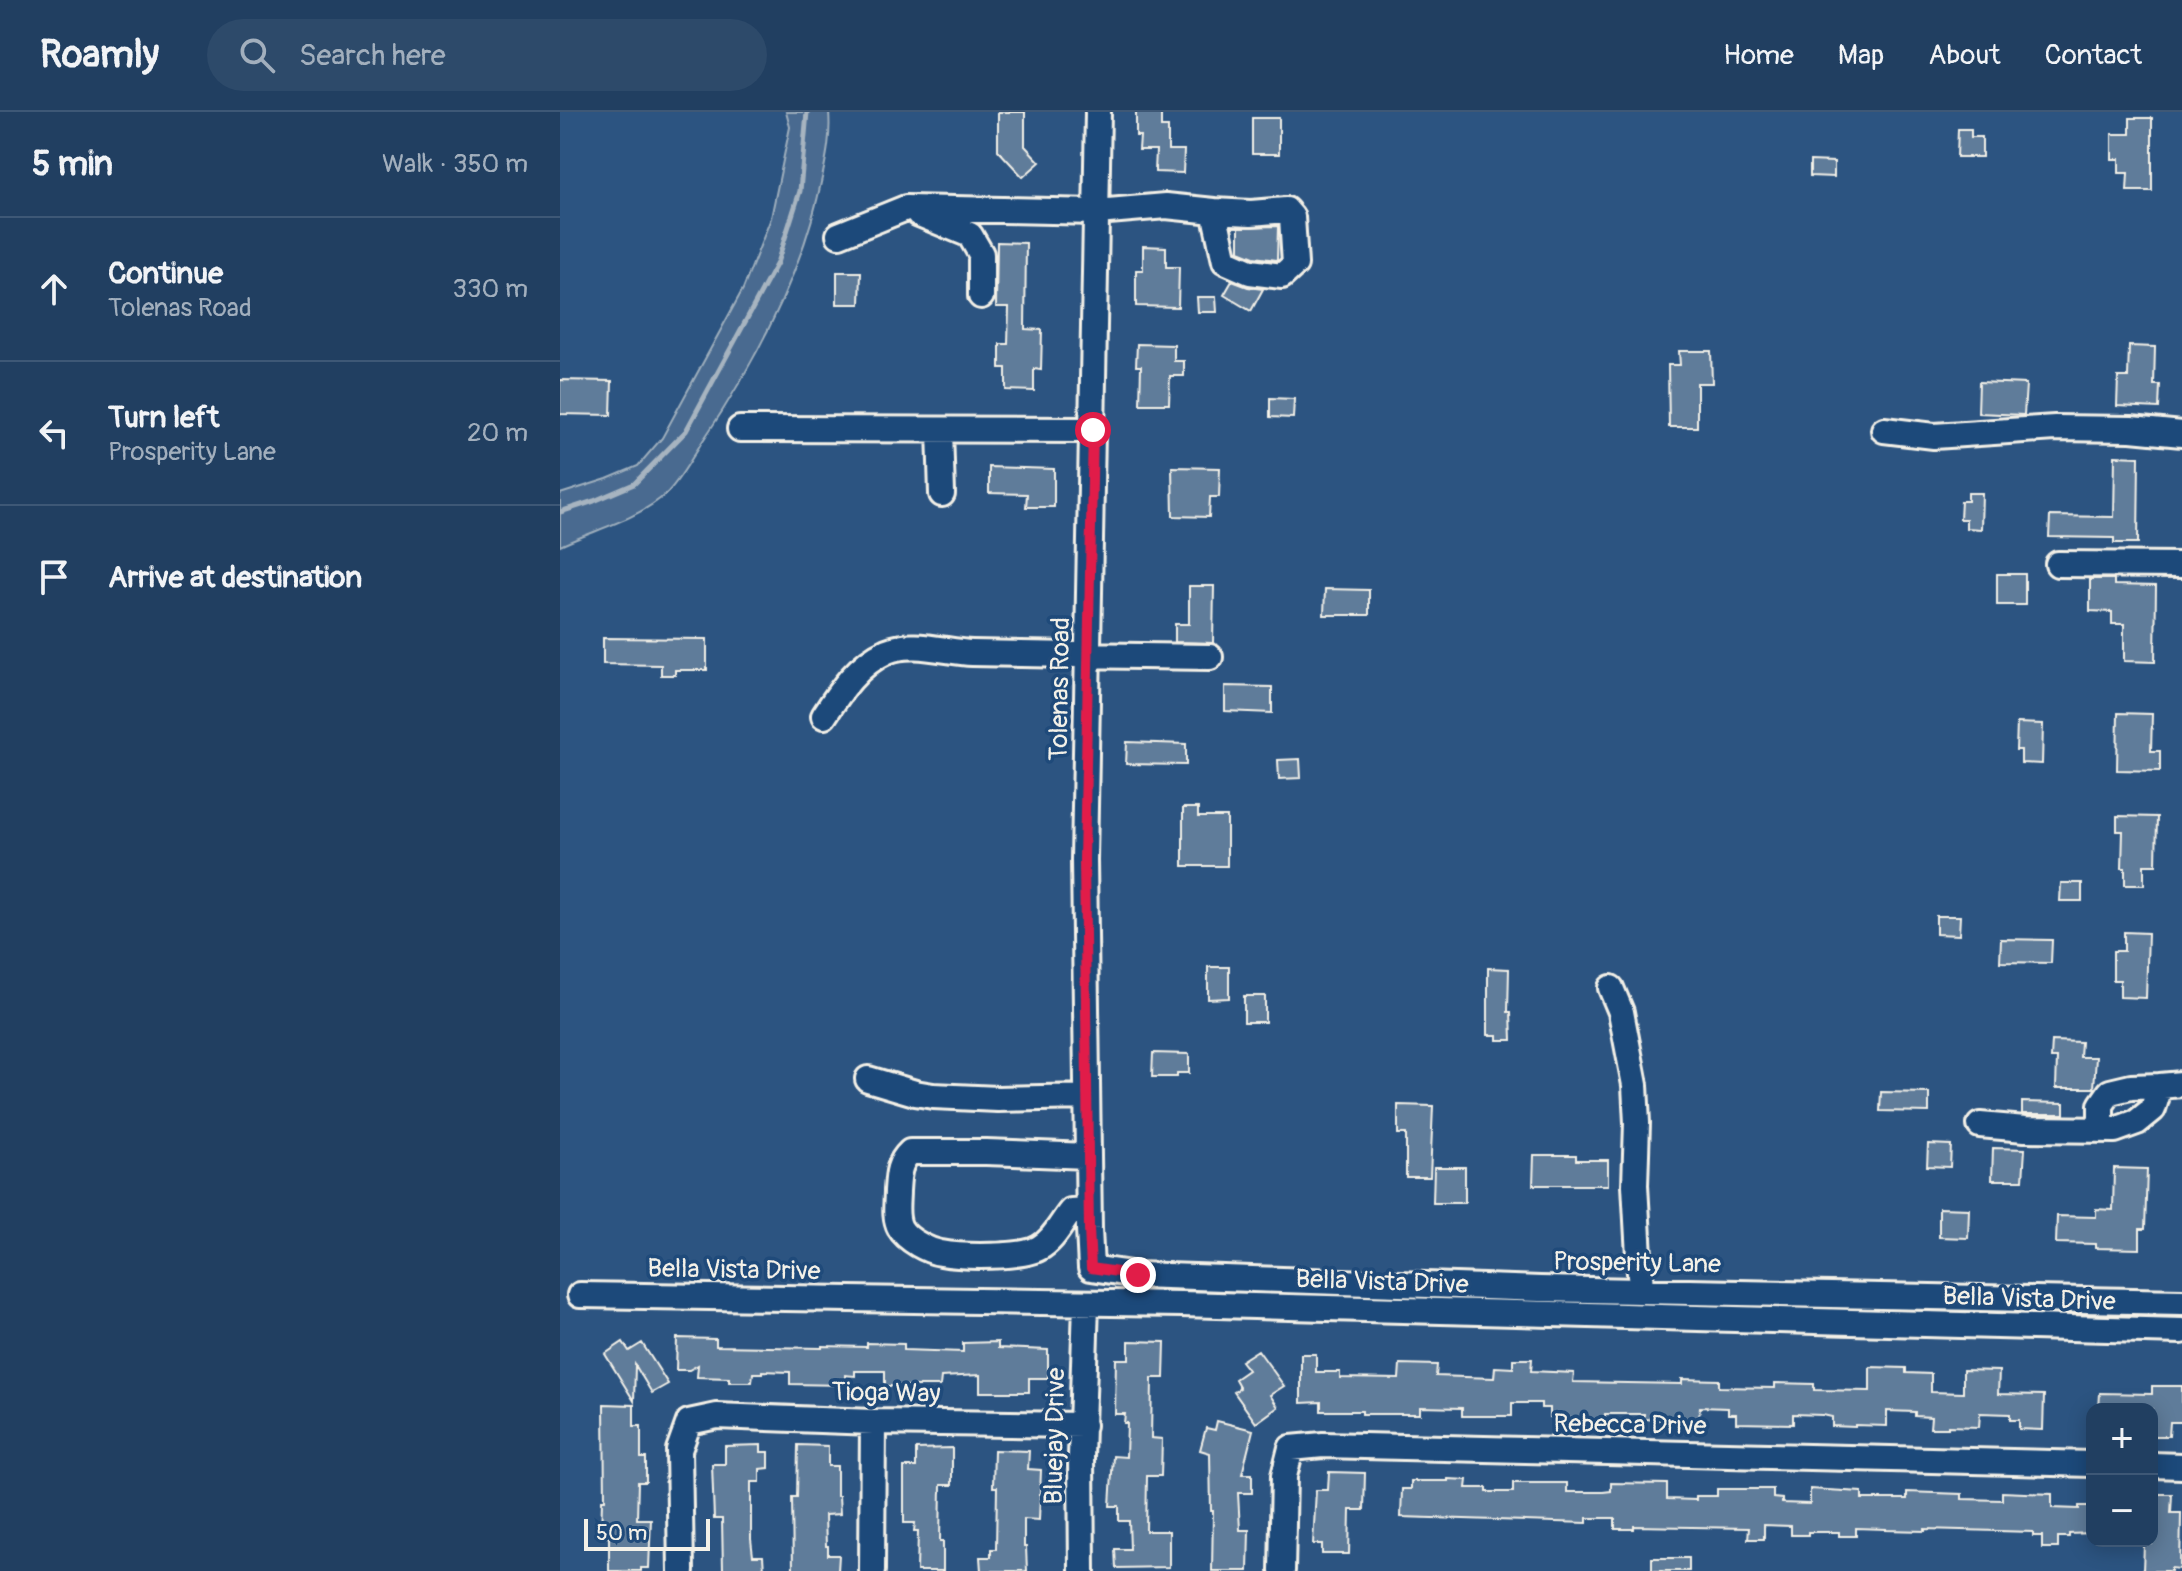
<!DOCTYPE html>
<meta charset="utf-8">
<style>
:root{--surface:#213f61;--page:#2d4a6a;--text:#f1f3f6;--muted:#a2afbd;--line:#3e5876}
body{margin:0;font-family:Pangolin,sans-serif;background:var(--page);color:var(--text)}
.controls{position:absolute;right:24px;bottom:24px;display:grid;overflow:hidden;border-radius:16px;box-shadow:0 4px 20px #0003}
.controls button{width:72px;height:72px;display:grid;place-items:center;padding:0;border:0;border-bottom:2px solid var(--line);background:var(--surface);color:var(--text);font:40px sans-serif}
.scale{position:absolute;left:24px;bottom:20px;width:126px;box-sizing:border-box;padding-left:8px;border:4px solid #f4f1e8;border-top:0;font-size:22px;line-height:28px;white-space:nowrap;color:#f4f1e8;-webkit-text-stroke:6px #1f4a7a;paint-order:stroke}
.stop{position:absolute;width:24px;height:24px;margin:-18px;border:6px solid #e11d48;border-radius:50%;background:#fff}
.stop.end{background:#e11d48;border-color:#fff;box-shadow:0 2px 8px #0008}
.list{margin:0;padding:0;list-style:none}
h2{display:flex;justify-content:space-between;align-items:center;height:104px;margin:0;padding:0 32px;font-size:34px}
h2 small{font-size:26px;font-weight:400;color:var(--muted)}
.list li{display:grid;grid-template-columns:52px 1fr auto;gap:24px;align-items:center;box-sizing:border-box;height:144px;padding:0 32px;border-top:2px solid var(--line)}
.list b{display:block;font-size:30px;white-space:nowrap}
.list p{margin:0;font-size:26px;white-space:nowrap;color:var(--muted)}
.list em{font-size:26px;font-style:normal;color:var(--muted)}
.icon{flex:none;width:44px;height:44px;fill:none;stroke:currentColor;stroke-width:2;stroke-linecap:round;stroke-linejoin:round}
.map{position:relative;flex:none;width:1622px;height:1459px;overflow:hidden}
header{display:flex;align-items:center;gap:48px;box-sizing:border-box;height:112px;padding:0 40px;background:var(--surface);border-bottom:2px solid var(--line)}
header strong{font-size:38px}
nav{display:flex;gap:44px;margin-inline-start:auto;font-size:28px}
.search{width:560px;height:72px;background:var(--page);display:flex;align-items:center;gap:20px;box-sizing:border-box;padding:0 28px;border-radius:44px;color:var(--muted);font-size:30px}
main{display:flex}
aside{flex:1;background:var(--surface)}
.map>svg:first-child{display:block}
.green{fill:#496b90;stroke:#9eaebc;stroke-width:2}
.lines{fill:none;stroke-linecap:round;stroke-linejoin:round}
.stream{stroke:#a7b4c0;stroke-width:5}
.building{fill:#5e7b9a;stroke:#f4f1e8;stroke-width:2}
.minor-casing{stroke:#f4f1e8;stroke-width:30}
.minor{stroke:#1f4a7a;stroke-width:24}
.route{stroke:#e11d48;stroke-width:10}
.labels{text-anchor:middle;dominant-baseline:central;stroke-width:7;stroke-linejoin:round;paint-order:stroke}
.street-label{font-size:26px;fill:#f4f1e8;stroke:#1f4a7a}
</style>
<header>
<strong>Roamly</strong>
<div class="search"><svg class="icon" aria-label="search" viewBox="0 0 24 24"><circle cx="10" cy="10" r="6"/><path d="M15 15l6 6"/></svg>Search here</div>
<nav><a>Home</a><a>Map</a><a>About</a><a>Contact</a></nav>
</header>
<main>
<aside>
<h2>5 min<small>Walk · 350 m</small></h2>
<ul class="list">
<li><svg class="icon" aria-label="ahead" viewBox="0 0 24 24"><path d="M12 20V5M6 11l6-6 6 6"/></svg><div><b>Continue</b><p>Tolenas Road</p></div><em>330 m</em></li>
<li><svg class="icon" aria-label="left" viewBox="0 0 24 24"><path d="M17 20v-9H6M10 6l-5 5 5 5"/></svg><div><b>Turn left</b><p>Prosperity Lane</p></div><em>20 m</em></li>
<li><svg class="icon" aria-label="arrive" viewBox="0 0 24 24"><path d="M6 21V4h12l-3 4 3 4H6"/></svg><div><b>Arrive at destination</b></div></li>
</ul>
</aside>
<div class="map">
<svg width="1622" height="1459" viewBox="0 0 1622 1459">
<rect width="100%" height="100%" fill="#2c5481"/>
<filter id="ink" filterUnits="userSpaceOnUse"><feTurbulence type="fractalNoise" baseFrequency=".0125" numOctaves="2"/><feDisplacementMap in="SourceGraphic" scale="16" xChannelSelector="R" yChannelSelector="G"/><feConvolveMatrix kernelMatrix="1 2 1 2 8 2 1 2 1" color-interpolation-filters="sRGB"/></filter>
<g filter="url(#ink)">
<path class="green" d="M226 0H269C271 23 267 43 262 66 243 161 196 250 142 330 132 346 121 366 108 380 78 408 36 417 0 434V382L47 367 78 354 102 326 183 177 211 106 230 15Z"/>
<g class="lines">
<path class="stream" d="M0 400 34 389 74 372 126 319 217 151 240 79 247 0"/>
</g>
<path class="building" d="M438 0H465V34L480 50 463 65 438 38Z
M576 0H601V15H608V38H624L623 61 595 60 596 38H579L580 24H576Z
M692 6H719V42H692Z
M1570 6H1592V79H1567L1568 61H1559V47H1552V22H1570Z
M1398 17H1411V25H1422V45H1397Z
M1250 49 1274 50V65L1250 64Z
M718 114 717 148 694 145 679 139V115Z
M437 130 466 131 465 217 482 218 481 258 474 257V279L446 278V256H440V232H448L449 195H436Z
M583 134 606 135V155H619L618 195 576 194V158H583Z
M277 160H301L300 192H277Z
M672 169 688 175 703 177 691 199 664 183Z
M637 185H656L657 200H638Z
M577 232 614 233V249H624V264H610L609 292H580L581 254H576Z
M1569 234 1595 235 1594 273H1600L1599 296 1557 294 1558 265H1568Z
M1119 239H1151L1152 271H1137V315H1109L1108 253H1120Z
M0 268 52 269 51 303 0 302Z
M1419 270 1466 272 1464 303 1418 301Z
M710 286 734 287 733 306 710 305Z
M1555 344 1579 345 1578 431H1554V426L1489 425 1490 404 1554 405Z
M429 355 494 357V395H466L467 382 429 381Z
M612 355 660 356 659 385H650L649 405 613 404Z
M1408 381H1422L1421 417 1406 416V407H1400L1401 389H1408Z
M1437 462H1465V493H1437Z
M1530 467H1554V473L1596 474 1595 550 1564 549V512H1552V500L1530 499Z
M629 474H654L653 531 615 530V512H629Z
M765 477 809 478V503H764Z
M43 526 147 527V558H115V563H101V553L43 552Z
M665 574 712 575V601L665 599Z
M1558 601 1592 602 1591 639H1600V659L1557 658Z
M1457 611 1483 612 1482 652 1461 651V638H1456Z
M567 630 626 632V653L566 652Z
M740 647 741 666 719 667 718 648Z
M623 696H638V705H667V754H623Z
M1557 704 1597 705 1596 753H1584V773H1565V756H1562L1563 719H1557Z
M1501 771H1522V789H1500Z
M1376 804H1400L1399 823 1376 822Z
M1564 820 1588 821 1586 886 1560 885V868H1553V839H1564Z
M1441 827 1492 828 1491 851 1440 850Z
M648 855H669V886L648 887Z
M928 856 949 857 948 900H951L952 928H937V923H928Z
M684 884H705V910H684Z
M1492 929 1521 930 1520 945H1536L1534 976H1496L1497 946H1491Z
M593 941 629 942V961H617V965H592Z
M1321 980 1369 981V1000L1320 999Z
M1462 990 1504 991V1002H1462Z
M838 993 873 994 870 1065H846V1022H838Z
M1368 1032 1391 1033 1390 1055 1367 1054Z
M1433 1036 1465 1037 1463 1068H1432Z
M974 1043H1016V1048H1048V1073H973Z
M874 1055H905V1091H873Z
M1554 1056 1587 1057 1585 1117H1580V1137L1535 1136V1132L1496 1131 1497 1104 1536 1105V1097L1553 1098Z
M1379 1096 1409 1097 1408 1126 1379 1125Z
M117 1226 156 1227V1234L262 1236V1234L307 1235V1231L344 1232V1238L403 1240V1231L438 1230V1236L488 1238V1266H469V1280H420V1263L381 1265 380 1274H325V1259H295V1264L285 1263V1273L230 1272V1260L202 1259V1261H193L192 1270H169V1266L137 1265 138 1253 129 1258H116Z
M569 1229 605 1230 604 1266H592L591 1326 602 1327 601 1364H587L586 1419H609V1455L556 1456 555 1437H570L569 1409H559V1394H550L553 1344 566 1345 567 1311H564L565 1302H555L556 1247H569Z
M63 1230 69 1239 82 1231 108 1272 92 1281 75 1253 74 1289 45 1242Z
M698 1238 724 1274 710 1283 718 1295 696 1311 674 1280 680 1276 675 1267 688 1258 681 1249Z
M741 1242H756V1260H780V1266L839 1267 840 1252 877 1253 876 1264 934 1266 935 1255 953 1256V1247H972L971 1259 1014 1261 1013 1270 1122 1272V1267L1159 1268V1275L1215 1276V1271L1254 1272V1278L1310 1279V1255L1346 1256V1261L1371 1262V1280L1403 1281V1258L1439 1259 1438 1282 1484 1283 1483 1318 1459 1317V1308H1450V1302L1420 1301 1419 1315 1388 1314V1316H1370L1371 1305 1355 1304V1300L1327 1299V1314L1295 1313V1315L1272 1314V1305L1263 1303 1233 1302V1312L1176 1311V1302H1168V1296L1140 1295 1139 1310 1084 1307V1302H1045V1309L990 1305V1296H981V1291H952V1304H902V1296L860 1295V1302H802V1299H761V1290L741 1291Z
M1592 1274H1622V1310H1610L1609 1324H1592V1297H1539L1540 1281 1592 1282Z
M44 1292 74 1293V1314H81V1346H86V1370H78L77 1407H91L89 1456H81V1459H49V1425L41 1424 42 1388H45Z
M657 1309 693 1318 682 1362H692V1381H678L680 1418H689L688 1459H652L653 1399H651L650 1341 640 1338 646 1316 655 1318Z
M201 1333V1340H209V1356L200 1357V1370H191V1427L193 1444H203L204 1459H163L162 1407H154L152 1352H165V1334Z
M238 1333 268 1334V1354H277V1384H279L280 1402 265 1403 266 1434H268V1443H279L278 1459H233L232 1385H237Z
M392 1336V1373H381L380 1429H383V1459H357L358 1419H354L355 1411H344V1355H356V1337Z
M434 1338 469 1339 468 1357 481 1358 479 1408 464 1407V1435H466L467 1459H421L420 1445H431V1437H436L437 1375H433Z
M769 1360 805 1361 804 1398H790L789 1442H762V1432H753L756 1378H768Z
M888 1367 907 1368 906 1376H927V1380H953V1371H1007V1380H1043L1051 1379V1371L1107 1372V1387L1136 1388V1384H1157V1377H1213V1386L1222 1387V1391L1250 1392V1377L1302 1380V1387H1347V1380L1402 1382V1387L1442 1388V1380L1492 1382V1396L1519 1397V1394H1532V1421L1509 1422V1425H1498V1436H1482V1424H1473V1420L1365 1417V1419L1326 1418V1417L1296 1416V1424H1279V1420H1248V1423H1231V1414L1204 1413V1427H1188L1189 1416 1074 1414V1417H1055V1406H1027V1411L841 1405 842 1377H851V1369H888Z
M1592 1382H1612L1611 1401H1621L1620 1457 1611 1456V1459H1583L1584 1432H1592Z
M1092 1446H1129V1459H1092Z"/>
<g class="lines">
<defs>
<path id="minor" d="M538 0 524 748 529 1117 531 1156 578 1163 980 1177 1622 1190
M359 102 410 123 421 142V184
M279 123 346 96 537 100 606 94 654 99 665 149 690 160 722 164 735 152 732 105 726 98 691 101 654 99
M180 317 533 318
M380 318 382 382
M1324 318 1374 324 1495 316 1571 317 1622 322
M1498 452 1622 453
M264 604C280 579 298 552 327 539 352 528 386 540 412 541 491 543 571 544 650 545
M1051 876 1061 900 1075 973 1077 1011 1075 1073 1081 1179
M308 967 355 981 373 984 438 987 527 985
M1420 1013 1465 1017 1555 1018 1577 1010 1593 997 1600 974 1622 972
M1541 1018V993L1550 980 1571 975 1600 974
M528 1044 426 1040H350C338 1051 338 1064 337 1079 337 1091 334 1105 340 1116 347 1128 368 1139 381 1141 402 1145 462 1146 479 1136 494 1128 501 1111 511 1099L528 1098
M20 1183 621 1192 1622 1219
M1592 1353 1622 1354
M121 1459 119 1338 129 1310 157 1304 313 1310 523 1313
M312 1459 313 1310
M522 1459 521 1345 526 1191
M722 1459 724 1364 731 1336 763 1333 1532 1352"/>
</defs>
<use href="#minor" class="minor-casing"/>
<use href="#minor" class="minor"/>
</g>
</g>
<g class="lines" filter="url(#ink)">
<path class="route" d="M533 318 524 748 529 1117 531 1156 578 1163"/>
</g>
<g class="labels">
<g class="street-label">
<text transform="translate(500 577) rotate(-89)">Tolenas Road</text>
<text transform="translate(1077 1151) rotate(1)">Prosperity Lane</text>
<text transform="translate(174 1158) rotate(1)">Bella Vista Drive</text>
<text transform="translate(822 1170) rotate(2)">Bella Vista Drive</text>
<text transform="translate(1469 1187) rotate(2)">Bella Vista Drive</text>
<text transform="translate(326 1281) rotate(1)">Tioga Way</text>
<text transform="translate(1070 1313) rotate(1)">Rebecca Drive</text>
<text transform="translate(495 1324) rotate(-89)">Bluejay Drive</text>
</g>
</g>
</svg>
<div class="controls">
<button>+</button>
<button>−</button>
</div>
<div class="scale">50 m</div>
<div class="stop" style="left:533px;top:318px"></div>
<div class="stop end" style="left:578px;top:1163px"></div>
</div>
</main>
